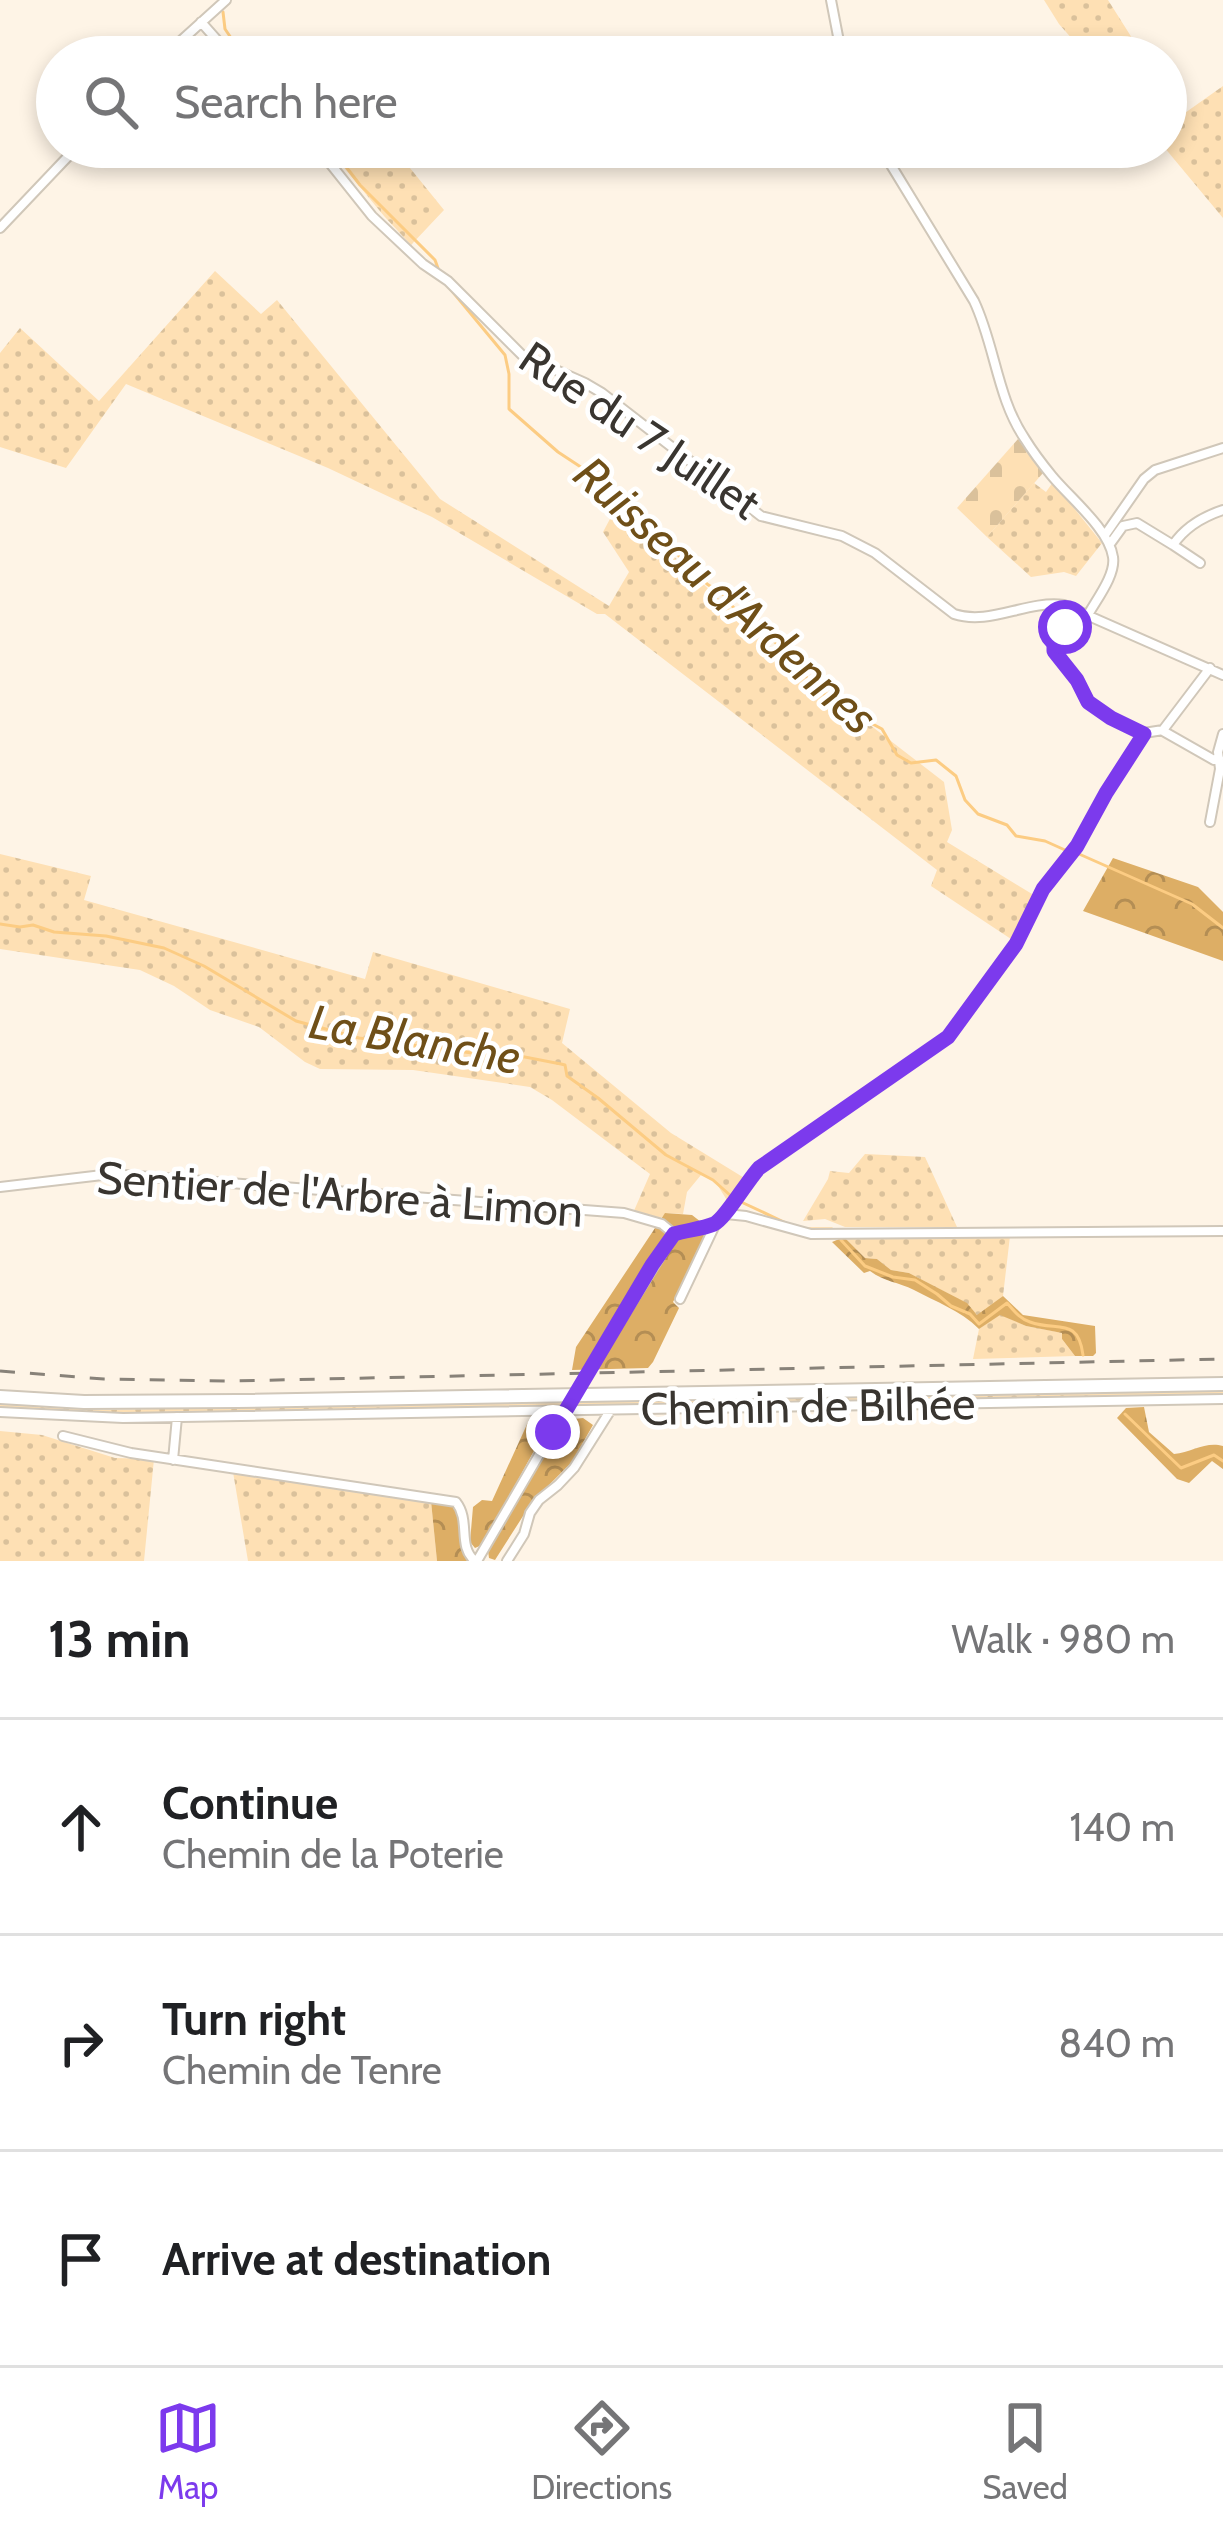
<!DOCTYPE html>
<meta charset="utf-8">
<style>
:root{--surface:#fff;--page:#f6f6f6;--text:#202124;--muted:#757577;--line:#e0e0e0;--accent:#7c3aed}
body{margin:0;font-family:Cabin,sans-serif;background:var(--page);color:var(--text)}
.stop{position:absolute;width:36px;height:36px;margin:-27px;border:9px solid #7c3aed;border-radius:50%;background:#fff}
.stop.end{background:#7c3aed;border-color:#fff;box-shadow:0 3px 12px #0008}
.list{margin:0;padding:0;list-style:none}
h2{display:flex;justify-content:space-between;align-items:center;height:156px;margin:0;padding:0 48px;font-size:51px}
h2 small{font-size:39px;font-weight:400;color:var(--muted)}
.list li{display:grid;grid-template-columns:78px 1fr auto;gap:36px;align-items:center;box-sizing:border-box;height:216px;padding:0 48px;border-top:3px solid var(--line)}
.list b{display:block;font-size:45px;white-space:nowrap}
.list p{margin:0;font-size:39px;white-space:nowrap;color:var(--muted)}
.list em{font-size:39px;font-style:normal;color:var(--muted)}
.icon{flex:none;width:66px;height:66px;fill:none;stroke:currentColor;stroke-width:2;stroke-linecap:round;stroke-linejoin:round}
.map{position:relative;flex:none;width:1223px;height:1561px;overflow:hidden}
.search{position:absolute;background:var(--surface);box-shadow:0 6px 18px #0003;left:36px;right:36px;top:36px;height:132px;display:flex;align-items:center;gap:30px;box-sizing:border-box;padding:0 42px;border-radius:66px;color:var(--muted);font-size:45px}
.sheet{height:804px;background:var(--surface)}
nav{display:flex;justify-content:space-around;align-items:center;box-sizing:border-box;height:168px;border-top:3px solid var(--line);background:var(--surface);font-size:33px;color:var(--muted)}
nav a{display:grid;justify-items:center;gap:6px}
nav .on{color:var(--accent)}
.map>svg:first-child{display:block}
.grass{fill:url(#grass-dots)}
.forest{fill:url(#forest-crowns)}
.cemetery{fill:url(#cemetery-stones)}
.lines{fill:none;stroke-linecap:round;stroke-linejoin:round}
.stream{stroke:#fccc83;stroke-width:3}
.minor-casing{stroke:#d0c7b9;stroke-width:12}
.highway-casing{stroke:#d0c7b9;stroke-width:16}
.minor{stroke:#fff;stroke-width:8}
.highway{stroke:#fff;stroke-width:12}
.rail{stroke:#888279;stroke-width:3;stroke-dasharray:15 15;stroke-linecap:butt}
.minor-bridge-casing{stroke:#d0c7b9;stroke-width:12;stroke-linecap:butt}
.minor-bridge{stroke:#fff;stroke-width:8}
.route{stroke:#7c3aed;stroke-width:15}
.labels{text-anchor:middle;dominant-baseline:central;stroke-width:9;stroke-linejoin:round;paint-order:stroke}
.street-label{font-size:45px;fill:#393530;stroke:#fff}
.water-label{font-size:48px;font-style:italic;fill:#6f4f18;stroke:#fff}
</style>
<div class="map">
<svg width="1223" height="1561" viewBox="0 0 1223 1561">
<defs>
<pattern id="grass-dots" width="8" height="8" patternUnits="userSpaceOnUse" patternTransform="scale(3)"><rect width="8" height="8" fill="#fee0b4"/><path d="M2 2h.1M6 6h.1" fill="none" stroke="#dac19b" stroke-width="1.8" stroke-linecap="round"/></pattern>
<pattern id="forest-crowns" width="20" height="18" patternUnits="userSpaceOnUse" patternTransform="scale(3)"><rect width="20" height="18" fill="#ddae65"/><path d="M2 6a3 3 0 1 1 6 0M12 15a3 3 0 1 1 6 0" fill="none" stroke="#b48e54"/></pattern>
<pattern id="cemetery-stones" width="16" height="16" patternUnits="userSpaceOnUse" patternTransform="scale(3)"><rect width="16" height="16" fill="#fee0b4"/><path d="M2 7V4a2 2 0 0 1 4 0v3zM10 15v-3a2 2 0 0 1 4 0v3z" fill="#dac19b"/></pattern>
</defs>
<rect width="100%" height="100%" fill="#fef4e6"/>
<path class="grass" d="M1044 0H1108L1144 57H1088L1059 24Z
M1223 86V218L1164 147H1166V91L1182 115Z
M327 147H393L444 210 411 245 384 216Z
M215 271 261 314 277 300 440 499 609 606 629 572 603 532 618 504 778 654 944 782 952 830 947 842 1037 897 1014 941 931 886 937 870 605 614H597L432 517 328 468 126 384 66 468 0 447V353L20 328 99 401Z
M1053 482 1102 543 1076 576 1064 572 1031 577 987 537 1034 483 1046 492Z
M0 854 91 876 84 900 365 979 373 952 570 1009 562 1043 671 1133 746 1179 728 1202 715 1181 701 1175 687 1192 683 1214 666 1213 659 1220 633 1213 650 1174 552 1100 530 1087 413 1070 320 1069 305 1062 259 1027 210 1010 174 986 140 970 0 949Z
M865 1154 925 1157 957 1227H845L825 1219 803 1221 828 1179 830 1171 849 1173Z
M1010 1236 1003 1296 978 1316 966 1303 909 1273 891 1270 877 1259 865 1258 844 1237Z
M1000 1314 1026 1326 1063 1333 1062 1339 1075 1356 973 1359 979 1329Z
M1223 1391V1396L101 1415 0 1410V1404L99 1410Z
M0 1431 42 1435 115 1458 154 1459 144 1561H0Z
M233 1472 431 1501 437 1561H248Z"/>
<path class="forest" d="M1113 858 1198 887 1223 912V961L1083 911Z
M665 1213 692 1215 710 1229 673 1302 679 1308 653 1362 648 1368 572 1370 576 1347Z
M844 1237 865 1258 877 1259 891 1270 909 1273 967 1303 977 1315 1003 1296 1023 1315 1095 1326 1096 1353 1093 1356H1075L1062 1339V1333L1026 1326 1000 1315 979 1329C960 1310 936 1302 914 1290 898 1282 885 1282 870 1271L864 1273 832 1242Z
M1144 1407 1149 1432 1174 1454C1192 1452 1206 1441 1223 1446V1469L1212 1461 1189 1483 1177 1479 1117 1418 1126 1408Z
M583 1418 593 1425 572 1462 532 1502 495 1560 489 1558 488 1551 565 1420Z
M529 1420H551L482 1545 475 1548 470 1542 473 1507 482 1500 492 1501Z
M431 1501C438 1503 446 1501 452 1505 465 1512 452 1544 469 1561H437Z"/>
<path class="cemetery" d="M1018 439 1043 473 987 537 957 508Z"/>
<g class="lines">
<path class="stream" d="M223 12 225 29 244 57
M331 147 360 185 435 260 439 271
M447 285 505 355 509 374V409L558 452 596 477 651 541 676 553 707 584 724 595 731 605 756 629 789 652 812 685 839 706 882 729 897 755 911 763 936 760 956 776 965 800 978 814 1007 825 1016 836 1045 841 1065 850
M1079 854 1192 904 1223 928
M0 924 20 927 33 925 54 932 106 936 164 948 204 966 296 1021 359 1038 472 1053 494 1051 561 1064 565 1065 567 1076 598 1098 666 1155 713 1180 731 1196
M739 1201 786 1223
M806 1229H832
M841 1240 865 1266 893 1277 915 1280 937 1294 951 1306 970 1314 979 1324 1007 1303C1014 1311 1020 1319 1030 1322 1057 1332 1078 1316 1083 1355
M1125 1414 1181 1468 1214 1455 1223 1461"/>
<defs>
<path id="minor" d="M831 0 842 57
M201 22 232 57
M163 57 226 0
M317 147 372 216 423 264 448 281 522 355 585 383 602 393 761 516 842 536 875 553 954 614C990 626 1026 600 1064 605L1223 675
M880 147 974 301C995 345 997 398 1025 439 1033 452 1043 465 1052 476 1070 498 1109 529 1113 557 1116 575 1096 600 1088 615
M0 228 77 147
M1105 535 1144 479 1155 470 1223 448
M1110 544 1123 526 1137 523 1173 545C1185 527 1202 517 1223 510
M1173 545 1200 563
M1079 611 1054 643V651L1077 680 1088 702 1111 718 1144 733 1163 730
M1163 730 1210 668
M1163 731 1214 760 1219 758
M1210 822 1220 769 1218 752 1223 734
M0 1187 111 1174 624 1213 662 1224 674 1234
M726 1214 746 1216 811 1234 1223 1231
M680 1299 716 1223 726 1214 731 1204 759 1168 948 1037 1016 943 1043 889 1077 846 1106 793 1144 733
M600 1353 674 1234 715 1224
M0 1412 123 1418 1223 1399
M63 1436 131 1453 456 1502C471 1521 457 1546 475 1561
M173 1460 177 1417
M477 1561 553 1431
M507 1561 524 1534 530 1513 539 1500 558 1485 574 1468 610 1411"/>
<path id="highway" d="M0 1397 84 1402 237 1401 1223 1384"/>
</defs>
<use href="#minor" class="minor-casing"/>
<use href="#highway" class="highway-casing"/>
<use href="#minor" class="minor"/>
<use href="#highway" class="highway"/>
<path class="rail" d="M0 1371 104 1379 232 1381 1223 1359"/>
<defs>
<path id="minor-bridge" d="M553 1431 600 1353"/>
</defs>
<use href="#minor-bridge" class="minor-bridge-casing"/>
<use href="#minor-bridge" class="minor-bridge"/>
</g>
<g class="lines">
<path class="route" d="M553 1432 652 1265 674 1234C687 1230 702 1229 714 1224 725 1219 747 1181 759 1168L948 1037 1016 944 1043 889 1077 846 1106 793 1144 734 1111 718 1088 702 1077 680 1054 651V643L1065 627"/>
</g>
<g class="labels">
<g class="street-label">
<text transform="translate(640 430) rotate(34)">Rue du 7 Juillet</text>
<text transform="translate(340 1194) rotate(4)">Sentier de l'Arbre à Limon</text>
<text transform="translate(808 1406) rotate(-1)">Chemin de Bilhée</text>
</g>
<g class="water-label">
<text transform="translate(726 595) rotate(42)">Ruisseau d'Ardennes</text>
<text transform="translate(415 1039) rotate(10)">La Blanche</text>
</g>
</g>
</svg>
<div class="stop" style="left:1065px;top:627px"></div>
<div class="stop end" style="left:553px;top:1432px"></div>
<div class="search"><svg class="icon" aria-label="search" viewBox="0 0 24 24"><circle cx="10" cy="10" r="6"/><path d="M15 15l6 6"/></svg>Search here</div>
</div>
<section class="sheet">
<h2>13 min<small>Walk · 980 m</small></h2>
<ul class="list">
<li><svg class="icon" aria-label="ahead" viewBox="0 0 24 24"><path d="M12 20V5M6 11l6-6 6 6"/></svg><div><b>Continue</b><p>Chemin de la Poterie</p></div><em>140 m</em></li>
<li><svg class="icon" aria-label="right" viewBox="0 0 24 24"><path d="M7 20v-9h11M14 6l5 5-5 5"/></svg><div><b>Turn right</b><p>Chemin de Tenre</p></div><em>840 m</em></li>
<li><svg class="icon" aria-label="arrive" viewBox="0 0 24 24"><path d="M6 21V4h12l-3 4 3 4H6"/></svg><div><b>Arrive at destination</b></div></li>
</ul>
</section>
<nav>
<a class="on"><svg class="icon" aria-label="map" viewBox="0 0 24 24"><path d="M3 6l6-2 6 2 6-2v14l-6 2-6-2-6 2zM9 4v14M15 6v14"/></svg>Map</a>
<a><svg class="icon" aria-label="directions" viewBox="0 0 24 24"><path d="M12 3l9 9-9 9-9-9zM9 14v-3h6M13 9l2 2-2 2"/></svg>Directions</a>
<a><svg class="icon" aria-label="saved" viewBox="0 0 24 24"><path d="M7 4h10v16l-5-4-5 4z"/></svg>Saved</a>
</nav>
